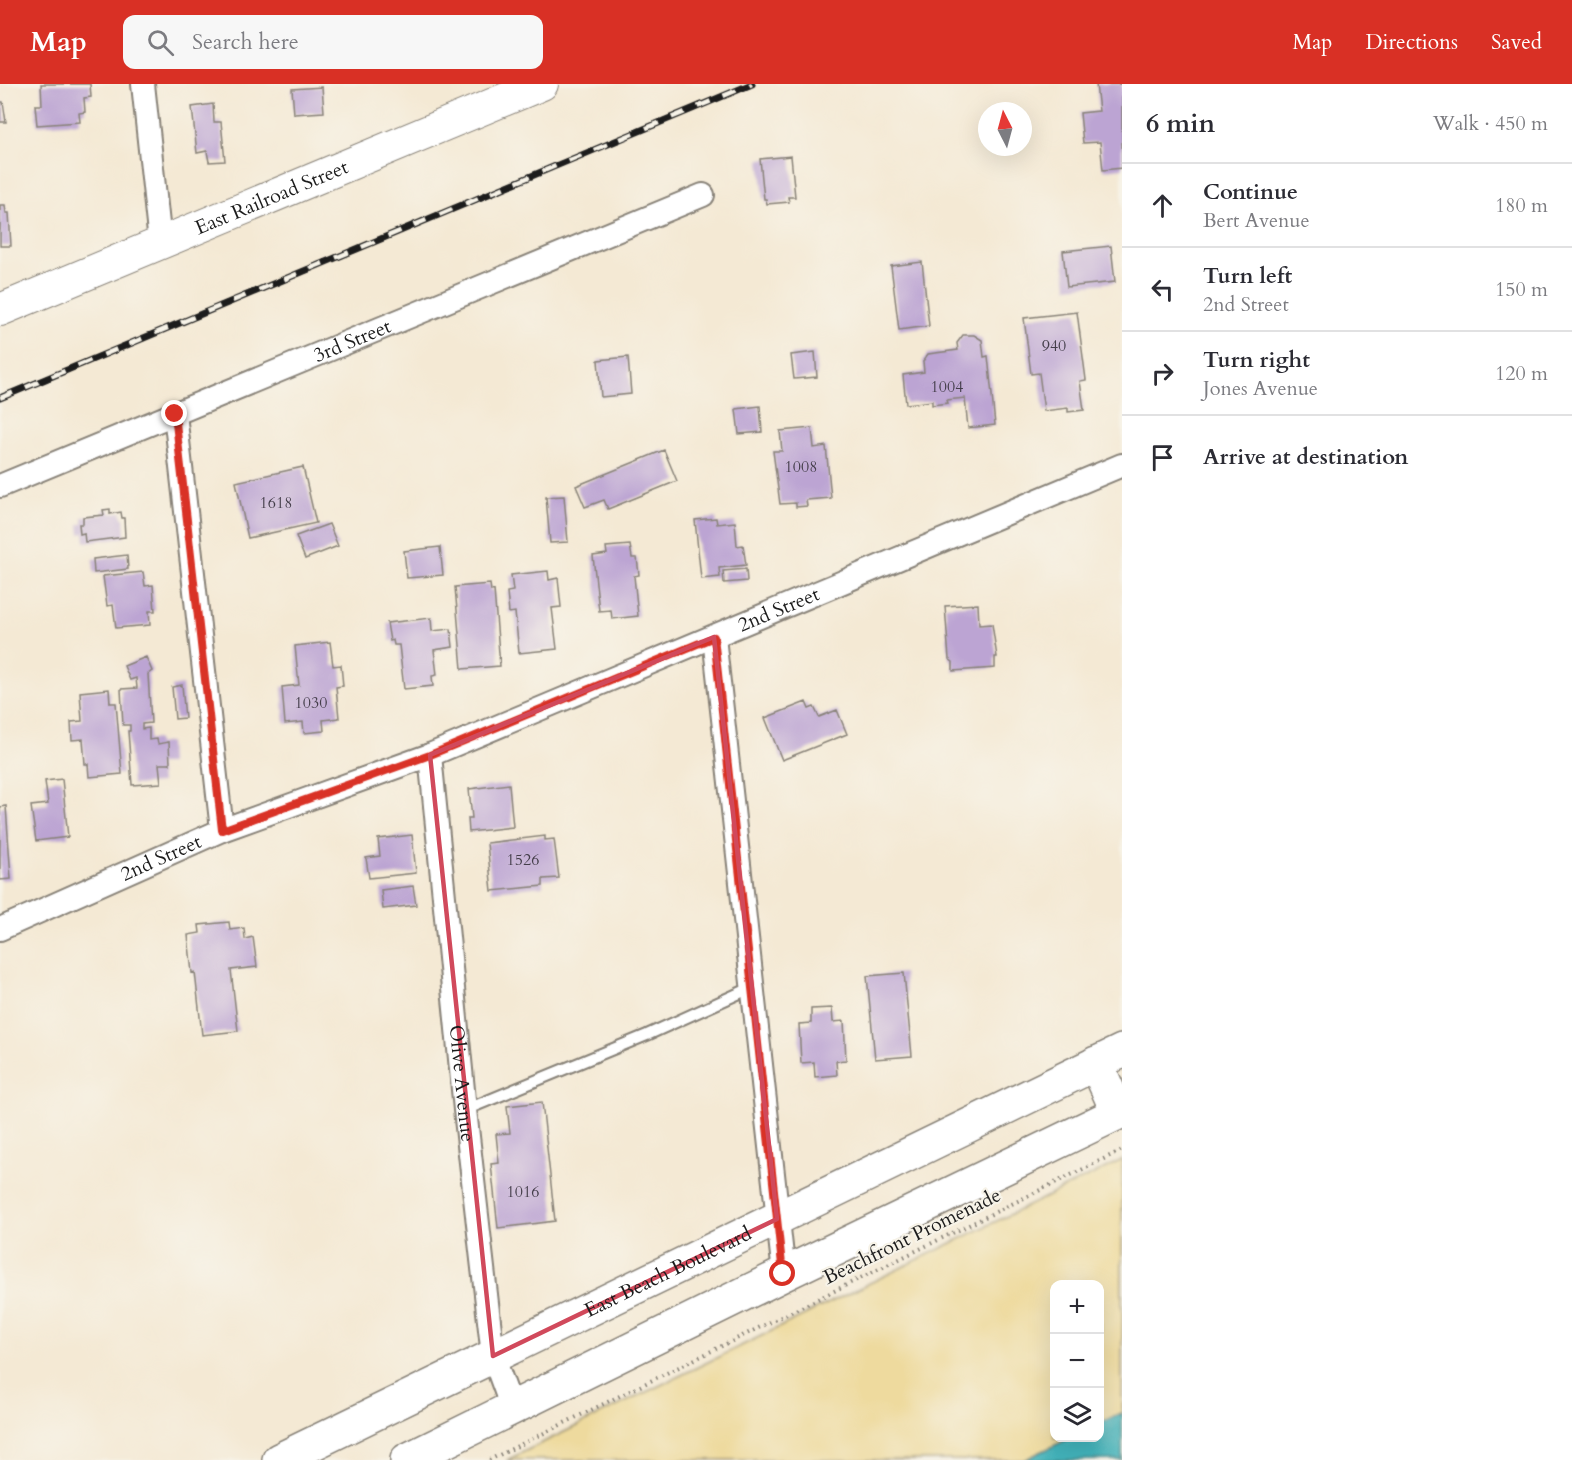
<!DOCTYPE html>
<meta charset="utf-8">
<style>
:root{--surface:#fff;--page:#f7f7f7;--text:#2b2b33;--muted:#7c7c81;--line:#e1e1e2;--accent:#d93025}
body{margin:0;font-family:Cardo,serif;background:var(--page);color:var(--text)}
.controls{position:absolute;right:18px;bottom:18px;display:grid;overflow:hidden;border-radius:12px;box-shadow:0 6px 24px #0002}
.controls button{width:54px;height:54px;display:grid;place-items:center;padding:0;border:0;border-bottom:2px solid var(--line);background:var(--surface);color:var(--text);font:30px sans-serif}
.compass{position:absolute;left:978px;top:18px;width:54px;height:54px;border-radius:50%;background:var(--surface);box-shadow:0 6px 24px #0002;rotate:354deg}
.stop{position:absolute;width:18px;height:18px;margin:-14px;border:4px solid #d93025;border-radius:50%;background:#fff}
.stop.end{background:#d93025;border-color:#fff;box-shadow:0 2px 6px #0008}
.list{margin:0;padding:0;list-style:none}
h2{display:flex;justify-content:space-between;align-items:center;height:78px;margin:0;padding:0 24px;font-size:26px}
h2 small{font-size:20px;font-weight:400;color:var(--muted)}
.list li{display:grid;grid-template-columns:39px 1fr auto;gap:18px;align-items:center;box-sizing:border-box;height:84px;padding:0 24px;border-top:2px solid var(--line)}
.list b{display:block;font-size:22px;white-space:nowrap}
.list p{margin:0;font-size:20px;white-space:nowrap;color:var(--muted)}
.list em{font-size:20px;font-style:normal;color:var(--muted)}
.icon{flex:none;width:33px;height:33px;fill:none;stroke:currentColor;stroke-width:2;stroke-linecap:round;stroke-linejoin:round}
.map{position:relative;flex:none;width:1122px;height:1376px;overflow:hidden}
header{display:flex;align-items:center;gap:36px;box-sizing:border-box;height:84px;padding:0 30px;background:var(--accent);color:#fff}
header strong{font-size:28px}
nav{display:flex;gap:33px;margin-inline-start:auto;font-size:21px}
.search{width:420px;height:54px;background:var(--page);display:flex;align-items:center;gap:15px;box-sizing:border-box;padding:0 21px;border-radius:12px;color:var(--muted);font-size:22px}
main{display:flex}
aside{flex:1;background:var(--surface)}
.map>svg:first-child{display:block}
.sand{fill:#eeda9e;stroke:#857b5d;stroke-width:1.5}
.water{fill:#42b2ba;stroke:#2f676b;stroke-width:1.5}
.building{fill:#bca4d3}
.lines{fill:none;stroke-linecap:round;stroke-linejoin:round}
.lane-casing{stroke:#888278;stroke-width:14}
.street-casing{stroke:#888278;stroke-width:26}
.secondary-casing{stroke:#888278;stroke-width:34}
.primary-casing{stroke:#888278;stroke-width:36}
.path{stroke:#888278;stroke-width:4;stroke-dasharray:1.5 4.5;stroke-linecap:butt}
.lane{stroke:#fff;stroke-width:10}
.street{stroke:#fff;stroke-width:22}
.secondary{stroke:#fff;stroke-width:32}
.primary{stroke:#fff;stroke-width:33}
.rail-casing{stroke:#1c1c1c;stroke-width:7}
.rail{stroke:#f7f3e8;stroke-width:4.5;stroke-dasharray:14;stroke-linecap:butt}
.route{stroke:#d93025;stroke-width:8}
.marked{fill:none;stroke:#d1495b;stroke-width:4.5;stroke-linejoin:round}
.labels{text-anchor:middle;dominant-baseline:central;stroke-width:4.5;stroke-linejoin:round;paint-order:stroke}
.number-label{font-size:16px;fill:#443e4a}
.street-label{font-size:20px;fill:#1c1c1c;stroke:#f7f3e8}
</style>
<header>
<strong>Map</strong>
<div class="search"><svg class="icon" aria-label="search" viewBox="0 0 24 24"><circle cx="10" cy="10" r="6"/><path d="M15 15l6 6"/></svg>Search here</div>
<nav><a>Map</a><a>Directions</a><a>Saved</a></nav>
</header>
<main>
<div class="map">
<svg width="1122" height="1376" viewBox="0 0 1122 1376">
<rect width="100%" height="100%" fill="#f7f3e8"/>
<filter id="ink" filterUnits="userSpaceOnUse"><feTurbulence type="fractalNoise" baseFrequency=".0167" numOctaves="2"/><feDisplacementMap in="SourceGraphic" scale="12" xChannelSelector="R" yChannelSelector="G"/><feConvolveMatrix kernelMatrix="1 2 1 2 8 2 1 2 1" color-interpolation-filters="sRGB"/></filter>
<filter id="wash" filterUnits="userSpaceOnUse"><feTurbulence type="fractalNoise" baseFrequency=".008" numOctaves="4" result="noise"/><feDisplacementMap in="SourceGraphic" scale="24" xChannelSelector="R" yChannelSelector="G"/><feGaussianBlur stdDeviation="1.35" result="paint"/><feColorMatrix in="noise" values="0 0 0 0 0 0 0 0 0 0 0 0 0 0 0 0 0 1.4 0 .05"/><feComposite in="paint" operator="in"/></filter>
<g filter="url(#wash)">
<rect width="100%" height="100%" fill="#f4e9d4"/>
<path class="sand" d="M1122 1076V1329L1100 1339V1200H1054V1354H1070L1024 1376H507Z"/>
<path class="water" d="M1122 1329V1376H1024L1070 1354H1100V1339Z"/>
<g id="blocks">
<path class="building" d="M41 0H90L91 13 84 14 85 28 79 29 80 38 37 41 35 21H42Z
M1096 0H1122V84L1103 86 1100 58 1083 59 1080 29 1099 27Z
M322 3 324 28 294 30 292 5Z
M0 18H3L6 38H0Z
M213 20 214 38H221L225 77 209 78 207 67 197 69 192 23Z
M791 72 795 113H788L789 118 767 120 766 115H764L760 75Z
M0 121H5L6 129H9L11 162H0Z
M1111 162 1115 198 1067 203 1063 167Z
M922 178 929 242 899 246 891 182Z
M1077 228 1086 296 1080 297 1084 326 1068 328V324L1044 327 1039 289 1031 290 1024 234Z
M963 251H974L982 256 984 273 988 272 995 341 968 344 965 314 947 316 948 319 932 321V317L906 320 903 291 924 288 923 277 928 270 958 266 957 259Z
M815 268 817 293 794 295 791 271Z
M628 273 631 310 601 313 598 276Z
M760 322 762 348 739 350 736 325Z
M812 344 814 364 826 362 831 414 806 416 807 422 796 423V419L780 420 773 367H782L780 347Z
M664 366 677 397 608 425 604 416 585 423 576 402Z
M303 383 316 439 248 454 236 398Z
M564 412 568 458 550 459 546 413Z
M110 425V430L121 428 122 434H124L125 453 85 458 84 449 80 450 79 440H83V433L104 431 103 426Z
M716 434 717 440 735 438 737 462 743 461 746 481 719 484 720 493 701 495 695 436Z
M329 440 338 462 305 475 296 452Z
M630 461 632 474H637L639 491 634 492 638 532 612 535 611 526 599 527 593 472 607 470 606 463Z
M440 463 443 491 407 494 404 467Z
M127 471 128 485 94 489 93 475Z
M746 485 747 497 724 499 723 487Z
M548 487 549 496 558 494 561 523 552 524 557 565 519 569 515 528 509 529 507 508 513 507 511 491Z
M143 488 145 502 153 501 155 527H149L150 541 116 544 113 521 107 522 103 492Z
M490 500 491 507 494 506 500 582 462 585 455 503Z
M978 520 979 541 992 540 997 573H995V584L953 587V578L949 575 945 522Z
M431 534 432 547 451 545 453 563 434 566 437 591 432 592 433 602 404 605 399 561H394L393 556 390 557 387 539Z
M330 558 333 582 341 581 343 602 336 603 339 634 323 636 324 647 304 649 303 638 285 640 282 603 299 601 295 562Z
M146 573 152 587 148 590 151 639 142 640V645L149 644V656L157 655 158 660 169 658 170 680H159L161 699 132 701 128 647H130V641H123L121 605 137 604 136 594 130 596 124 582Z
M182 601 185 634 175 635 172 603Z
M109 605 110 619H116L122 690 89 693 88 680H85L83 655 72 656 71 638 82 637 80 608Z
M806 618 809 625 814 623 819 633 837 626 847 650 782 676 765 634Z
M62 695 68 753 36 757 31 722 48 720 45 697Z
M509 700 513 743 469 748 468 734H472L469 705Z
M6 722 11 795 0 796V723Z
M412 751 416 789 369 794 366 774 380 772 378 755Z
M545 752V756L554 755 559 794 543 795V802L492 807 487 759Z
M413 802 416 821 383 825 381 806Z
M229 838 230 846 244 844 245 855 253 853 257 883 231 886 238 947 202 951 195 888 192 889 188 851 200 849 199 841Z
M904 889 912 972 875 975 867 892Z
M832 924 833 938 844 937 846 976 836 977 837 991 815 993 814 978 801 979 799 940 811 939V925Z
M542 1018 555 1137 498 1144 491 1080 499 1079 496 1050 510 1049 507 1022Z"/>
</g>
</g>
<g filter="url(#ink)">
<use href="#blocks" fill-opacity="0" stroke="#888278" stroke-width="1.5"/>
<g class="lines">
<defs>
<path id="lane" d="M465 1026 647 951 753 903"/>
<g id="street">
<path d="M143 0 160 159"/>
<path d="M175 330 222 746"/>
<path id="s1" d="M0 402 703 111"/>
<path d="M714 553 784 1190"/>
<path id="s2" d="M430 671 465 1026 493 1272 512 1324"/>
<path id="s3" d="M0 845 222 746 430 671 1122 381"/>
</g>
<g id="secondary">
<path id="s4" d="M0 226 542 0"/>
</g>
<g id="primary">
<path d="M1096 979 1118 1029"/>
<path id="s5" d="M279 1376 1122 967"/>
<path d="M407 1376 784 1190 1122 1027"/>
</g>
</defs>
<use href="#lane" class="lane-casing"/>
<use href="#street" class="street-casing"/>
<use href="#secondary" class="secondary-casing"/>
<use href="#primary" class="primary-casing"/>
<path class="path" d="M489 1376 1122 1066"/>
<use href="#lane" class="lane"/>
<use href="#street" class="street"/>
<use href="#secondary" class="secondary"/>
<use href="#primary" class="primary"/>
<defs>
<path id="rail" d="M0 314 752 0"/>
</defs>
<use href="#rail" class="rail-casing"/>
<use href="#rail" class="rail"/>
</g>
</g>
<g class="lines" filter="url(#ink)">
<path class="route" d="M175 330 222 746 430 671 714 553 783 1190"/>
</g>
<path class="marked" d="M714 553 777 1135 493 1272 430 671Z"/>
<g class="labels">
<g class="number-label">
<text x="1054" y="262">940</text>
<text x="947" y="303">1004</text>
<text x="801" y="383">1008</text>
<text x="276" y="419">1618</text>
<text x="311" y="619">1030</text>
<text x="523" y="776">1526</text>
<text x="523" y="1108">1016</text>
</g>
<g class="street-label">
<text stroke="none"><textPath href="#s4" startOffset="294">East Railroad Street</textPath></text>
<text stroke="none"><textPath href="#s1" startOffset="381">3rd Street</textPath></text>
<text stroke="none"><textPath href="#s3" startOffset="842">2nd Street</textPath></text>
<text stroke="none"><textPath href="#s3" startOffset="176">2nd Street</textPath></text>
<text stroke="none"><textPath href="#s2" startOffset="330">Olive Avenue</textPath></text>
<text transform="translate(912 1152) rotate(-26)">Beachfront Promenade</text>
<text stroke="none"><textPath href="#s5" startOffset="432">East Beach Boulevard</textPath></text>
</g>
</g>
</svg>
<div class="controls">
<button>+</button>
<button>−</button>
<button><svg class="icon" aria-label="layers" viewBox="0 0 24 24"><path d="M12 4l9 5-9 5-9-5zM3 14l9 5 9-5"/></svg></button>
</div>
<svg class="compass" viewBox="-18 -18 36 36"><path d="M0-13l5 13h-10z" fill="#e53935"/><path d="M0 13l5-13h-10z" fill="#7c7c81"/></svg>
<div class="stop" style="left:783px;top:1190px"></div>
<div class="stop end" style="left:175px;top:330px"></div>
</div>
<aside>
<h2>6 min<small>Walk · 450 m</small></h2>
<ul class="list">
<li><svg class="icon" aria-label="ahead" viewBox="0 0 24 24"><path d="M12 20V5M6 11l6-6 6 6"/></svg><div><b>Continue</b><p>Bert Avenue</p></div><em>180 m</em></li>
<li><svg class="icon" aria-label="left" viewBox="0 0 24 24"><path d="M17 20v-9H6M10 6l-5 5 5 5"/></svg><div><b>Turn left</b><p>2nd Street</p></div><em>150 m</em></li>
<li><svg class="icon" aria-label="right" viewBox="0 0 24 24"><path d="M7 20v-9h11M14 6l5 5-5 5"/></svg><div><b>Turn right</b><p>Jones Avenue</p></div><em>120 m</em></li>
<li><svg class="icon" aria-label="arrive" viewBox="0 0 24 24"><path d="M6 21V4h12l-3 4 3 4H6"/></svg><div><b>Arrive at destination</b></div></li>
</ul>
</aside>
</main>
